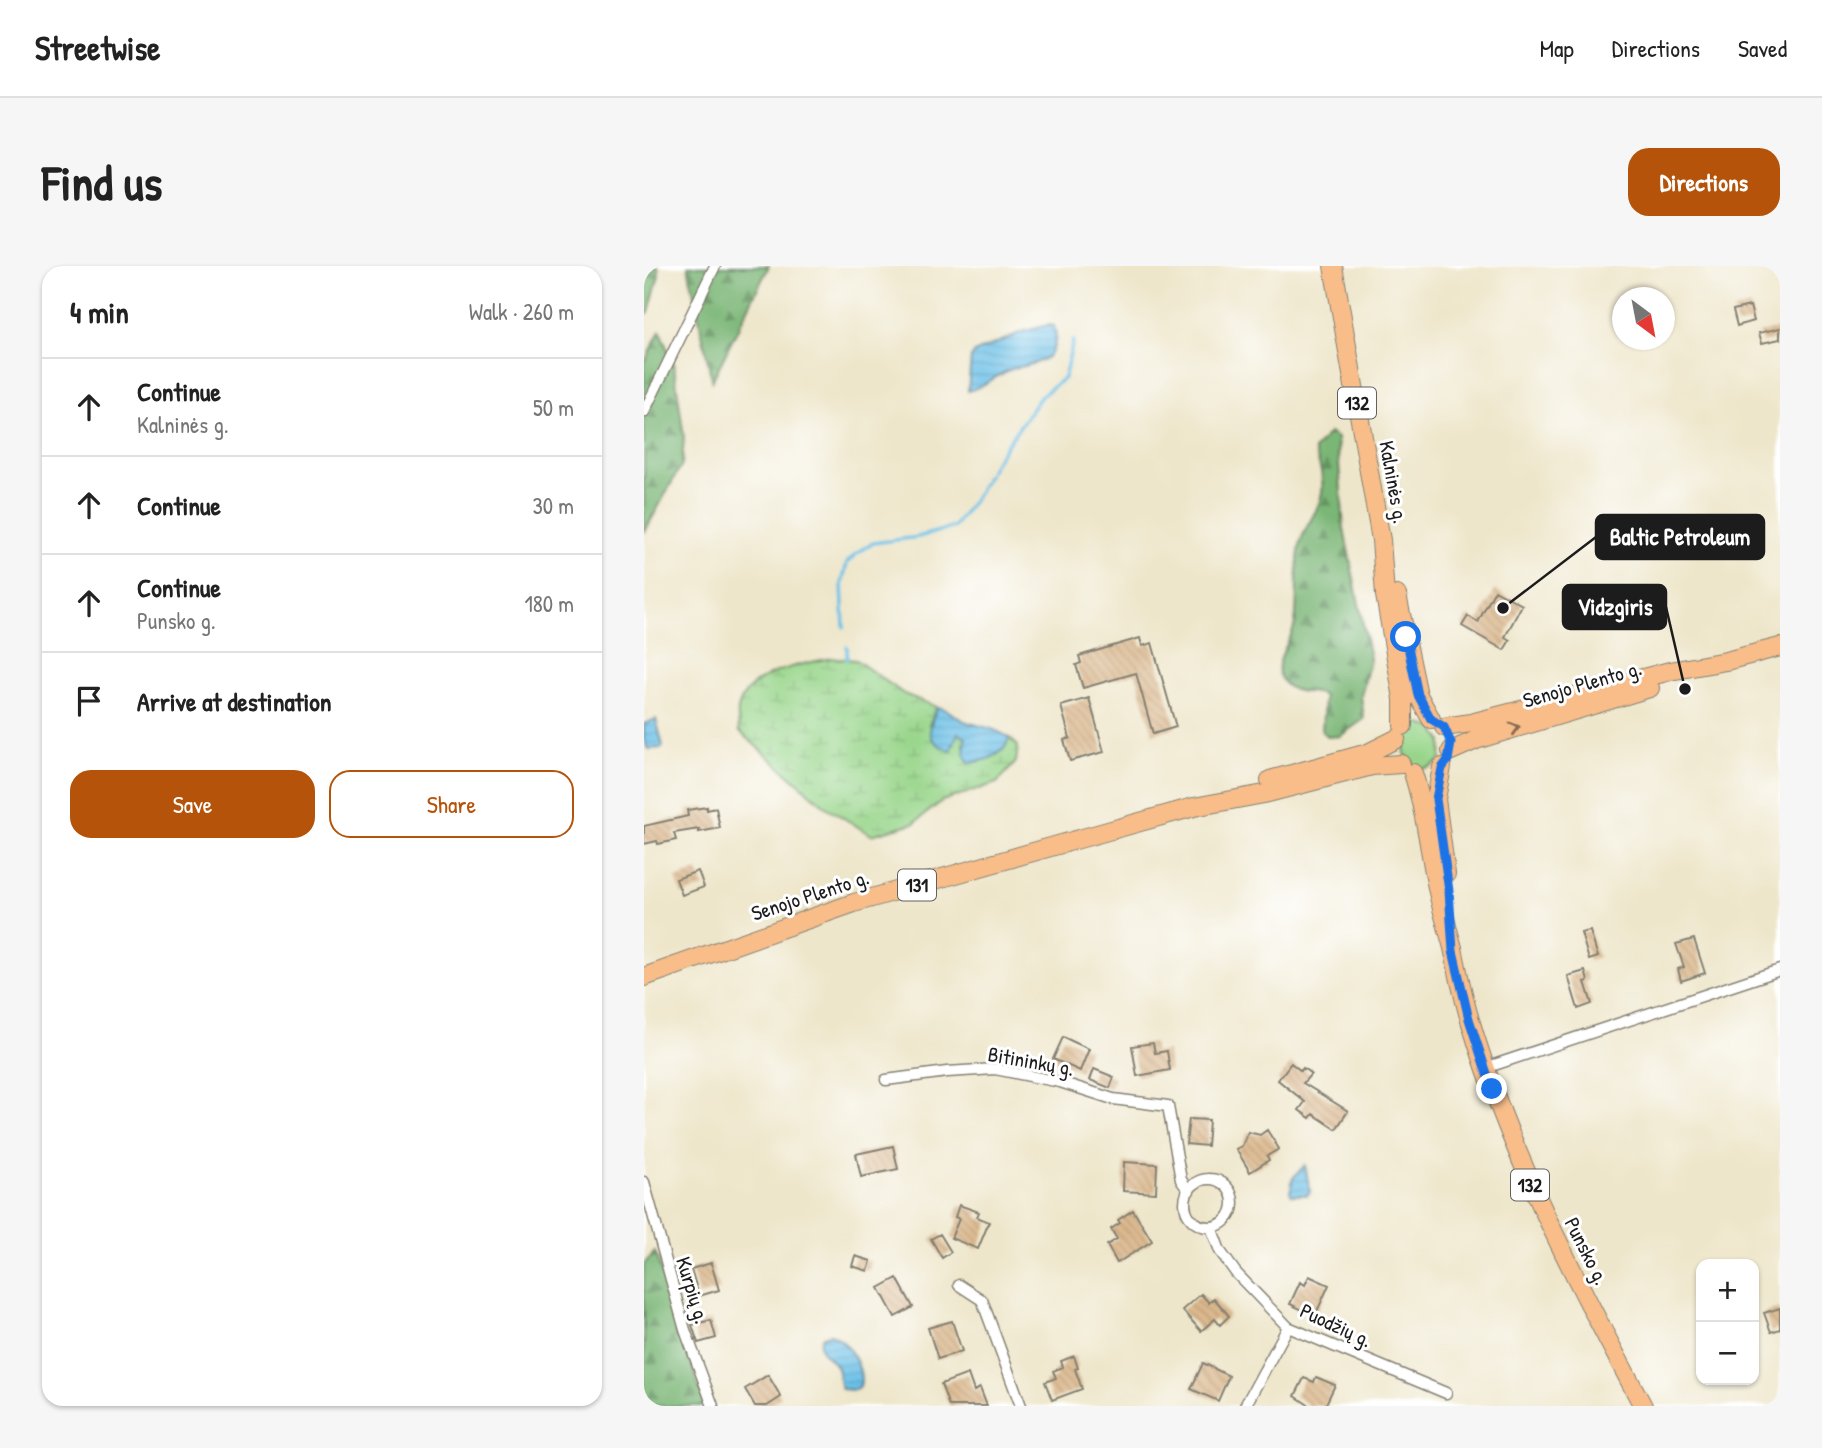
<!DOCTYPE html>
<meta charset="utf-8">
<style>
:root{--surface:#fff;--page:#f6f6f6;--text:#222;--muted:#767676;--line:#e0e0e0;--accent:#b45309}
body{margin:0;font-family:"Patrick Hand",sans-serif;background:var(--page);color:var(--text)}
.controls{position:absolute;right:21px;bottom:21px;display:grid;overflow:hidden;border-radius:14px;box-shadow:0 2px 5px #0004}
.controls button{width:63px;height:63px;display:grid;place-items:center;padding:0;border:0;border-bottom:2px solid var(--line);background:var(--surface);color:var(--text);font:35px sans-serif}
.compass{position:absolute;left:968px;top:21px;width:63px;height:63px;border-radius:50%;background:var(--surface);box-shadow:0 2px 5px #0004;rotate:148deg}
.stop{position:absolute;width:21px;height:21px;margin:-16px;border:5px solid #1a73e8;border-radius:50%;background:#fff}
.stop.end{background:#1a73e8;border-color:#fff;box-shadow:0 2px 7px #0008}
.list{margin:0;padding:0;list-style:none}
h2{display:flex;justify-content:space-between;align-items:center;height:91px;margin:0;padding:0 28px;font-size:30px}
h2 small{font-size:23px;font-weight:400;color:var(--muted)}
.list li{display:grid;grid-template-columns:46px 1fr auto;gap:21px;align-items:center;box-sizing:border-box;height:98px;padding:0 28px;border-top:2px solid var(--line)}
.list b{display:block;font-size:26px;white-space:nowrap}
.list p{margin:0;font-size:23px;white-space:nowrap;color:var(--muted)}
.list em{font-size:23px;font-style:normal;color:var(--muted)}
.actions{display:flex;gap:14px;padding:21px 28px}
.actions a{flex:1;padding:16px 0;border:2px solid var(--accent);border-radius:21px;text-align:center;font-size:24px;color:var(--accent)}
.actions .main{background:var(--accent);color:#fff}
.icon{flex:none;width:38px;height:38px;fill:none;stroke:currentColor;stroke-width:2;stroke-linecap:round;stroke-linejoin:round}
.map{position:relative;flex:none;width:1136px;height:1140px;overflow:hidden;border-radius:21px}
header{display:flex;align-items:center;gap:42px;box-sizing:border-box;height:98px;padding:0 35px;background:var(--surface);border-bottom:2px solid var(--line)}
header strong{font-size:33px}
nav{display:flex;gap:38px;margin-inline-start:auto;font-size:24px}
.intro{display:flex;align-items:center;justify-content:space-between;box-sizing:border-box;height:168px;padding:0 42px}
h1{margin:0;font-size:49px}
.button{padding:18px 32px;border-radius:21px;background:var(--accent);color:#fff;font-size:24px;font-weight:700}
main{display:flex;gap:42px;padding:0 42px}
aside{flex:1;background:var(--surface);border-radius:21px;box-shadow:0 2px 5px #0004}
.map>svg:first-child{display:block}
.grass{fill:#98d58a;stroke:#5a7853;stroke-width:2}
.forest{fill:url(#forest-firs);stroke:#4b6949;stroke-width:2}
.wetland{fill:url(#wetland-marsh);stroke:#5a7853;stroke-width:2}
.water{fill:url(#water-rules);stroke:#436e82;stroke-width:2}
.lines{fill:none;stroke-linecap:round;stroke-linejoin:round}
.stream{stroke:#6ac0e7;stroke-width:3.5}
.building{fill:url(#building-back-hatch)}
.street-casing{stroke:#858173;stroke-width:13}
.primary-casing{stroke:#858173;stroke-width:20}
.street{stroke:#fff;stroke-width:10}
.primary{stroke:#f8bd89;stroke-width:18}
.oneway{stroke:#8a6c52}
.route{stroke:#1a73e8;stroke-width:9}
.labels{text-anchor:middle;dominant-baseline:central;stroke-width:6;stroke-linejoin:round;paint-order:stroke}
.shield{fill:#fff;stroke:#606060;stroke-width:2}
.shield-label{font-size:19px;font-weight:bold;fill:#1c1c1c}
.street-label{font-size:21px;fill:#1c1c1c;stroke:#fff}
.leader{fill:none;stroke:#1c1c1c;stroke-width:2.5}
.callout-dot{fill:#1c1c1c;stroke:#fff;stroke-width:2.5}
.callout{fill:#1c1c1c;stroke:#1c1c1c;stroke-width:2.5}
.callout-label{font-size:23px;text-anchor:middle;font-weight:bold;fill:#fff}
</style>
<header>
<strong>Streetwise</strong>
<nav><a>Map</a><a>Directions</a><a>Saved</a></nav>
</header>
<div class="intro"><h1>Find us</h1><a class="button">Directions</a></div>
<main>
<aside>
<h2>4 min<small>Walk · 260 m</small></h2>
<ul class="list">
<li><svg class="icon" aria-label="ahead" viewBox="0 0 24 24"><path d="M12 20V5M6 11l6-6 6 6"/></svg><div><b>Continue</b><p>Kalninės g.</p></div><em>50 m</em></li>
<li><svg class="icon" aria-label="ahead" viewBox="0 0 24 24"><path d="M12 20V5M6 11l6-6 6 6"/></svg><div><b>Continue</b></div><em>30 m</em></li>
<li><svg class="icon" aria-label="ahead" viewBox="0 0 24 24"><path d="M12 20V5M6 11l6-6 6 6"/></svg><div><b>Continue</b><p>Punsko g.</p></div><em>180 m</em></li>
<li><svg class="icon" aria-label="arrive" viewBox="0 0 24 24"><path d="M6 21V4h12l-3 4 3 4H6"/></svg><div><b>Arrive at destination</b></div></li>
</ul>
<div class="actions"><a class="main">Save</a><a>Share</a></div>
</aside>
<div class="map">
<svg width="1136" height="1140" viewBox="0 0 1136 1140">
<defs>
<pattern id="forest-firs" width="22" height="20" patternUnits="userSpaceOnUse" patternTransform="scale(1.75)"><rect width="22" height="20" fill="#7ab676"/><path d="M5 1l3.5 6h-7zM16 11l3.5 6h-7z" fill="#639360"/></pattern>
<pattern id="wetland-marsh" width="20" height="14" patternUnits="userSpaceOnUse" patternTransform="scale(1.75)"><rect width="20" height="14" fill="#98d58a"/><path d="M1 5h8M5 5V1M11 12h8M15 12V8" fill="none" stroke="#82b676"/></pattern>
<pattern id="water-rules" width="6" height="5" patternUnits="userSpaceOnUse" patternTransform="scale(1.75)"><rect width="6" height="5" fill="#6ac0e7"/><path d="M0 2.5h6" fill="none" stroke="#5ba4c6"/></pattern>
<pattern id="building-back-hatch" width="6" height="6" patternUnits="userSpaceOnUse" patternTransform="scale(1.75)"><rect width="6" height="6" fill="#dbb88d"/><path d="M-1 5l2 2M0 0l6 6M5-1l2 2" fill="none" stroke="#bb9e79"/></pattern>
</defs>
<rect width="100%" height="100%" fill="#fff"/>
<filter id="ink" filterUnits="userSpaceOnUse"><feTurbulence type="fractalNoise" baseFrequency=".0143" numOctaves="2"/><feDisplacementMap in="SourceGraphic" scale="14" xChannelSelector="R" yChannelSelector="G"/><feConvolveMatrix kernelMatrix="1 2 1 2 8 2 1 2 1" color-interpolation-filters="sRGB"/></filter>
<filter id="wash" filterUnits="userSpaceOnUse"><feTurbulence type="fractalNoise" baseFrequency=".00686" numOctaves="4" result="noise"/><feDisplacementMap in="SourceGraphic" scale="28" xChannelSelector="R" yChannelSelector="G"/><feGaussianBlur stdDeviation="1.57" result="paint"/><feColorMatrix in="noise" values="0 0 0 0 0 0 0 0 0 0 0 0 0 0 0 0 0 1.4 0 .05"/><feComposite in="paint" operator="in"/></filter>
<g filter="url(#wash)">
<rect width="100%" height="100%" fill="#eee6ca"/>
<path class="grass" d="M773 457 790 462 798 475 797 493C768 523 744 473 773 457Z"/>
<path class="forest" d="M0 0H14L15 9 5 46 0 50Z
M44 0H125L68 115Z
M16 65 30 99 40 172 38 198 0 267V97Z
M685 167 693 172 700 263 726 393 717 430 720 453 696 470 685 471 678 466 680 430C667 422 653 431 640 417 624 399 648 376 651 357 655 330 650 302 657 275 661 260 674 246 677 231 681 215 676 199 670 184Z
M11 986 61 1140H0V998Z"/>
<path class="wetland" d="M186 392 212 394 260 428 293 441 285 459 309 475 314 467 322 471 320 479 325 496C341 495 361 490 365 472L374 480 372 496 353 517 298 535 270 557 227 569 182 541 95 465C95 458 93 449 94 443 104 405 154 400 186 392Z"/>
<path class="water" d="M404 59 410 60C412 65 412 70 411 76 408 100 381 97 363 105 350 111 338 122 324 125L327 91 332 86 378 66Z
M293 441C304 442 312 452 323 456 338 461 352 462 365 472 361 490 341 495 325 497L320 488 322 471 314 467 307 485C281 475 283 464 293 441Z
M12 453 19 480 18 482 4 483 0 474V458Z
M661 899 666 926 663 929H648L646 926 649 912Z
M187 1068C203 1074 221 1103 216 1120L209 1124 198 1123C193 1115 196 1108 192 1100 185 1089 169 1084 179 1070Z"/>
<g class="lines">
<path class="stream" d="M200 361 198 318 203 297 212 288 229 277 274 271 310 261 331 232 355 190 397 130 420 112 429 75
M203 393V381"/>
</g>
<g id="blocks">
<path class="building" d="M1106 40 1110 55 1093 60 1089 44Z
M1136 62V73L1118 77 1115 67Z
M851 324 878 339 861 371 866 374 860 384 818 360 824 350 834 356Z
M496 372 498 380 508 377 532 461 509 468 492 407 439 422 432 399 437 397 435 390Z
M445 432 460 486 426 495 420 474 426 472 417 440Z
M63 541V544L72 542 76 562 55 566V563L30 567 32 574 14 578 13 575 0 578V560L44 550 43 544Z
M54 605 60 621 38 629 32 613Z
M946 665 954 691 945 694 937 667Z
M1050 673 1061 707 1037 715 1034 703 1040 701 1032 678Z
M941 705 944 715 941 716 948 738 934 743 924 710Z
M419 771 445 783 436 805 409 793Z
M509 777 511 787 523 785 526 804 493 810 488 780Z
M647 797 657 805 659 802 667 808 659 817 704 845 692 863 669 848 666 852 655 844 661 836 634 814Z
M450 803 470 811 466 822 446 814Z
M545 853 565 854 563 880 542 878Z
M623 864 635 883 623 890 625 894 606 906 592 883 598 880 604 866 616 869Z
M249 880 254 903 217 911 212 888Z
M480 896 513 898 512 927 479 925Z
M315 939 335 946 333 951 345 956 334 983 307 972 315 953 311 951Z
M489 944 508 975 473 997 463 979 473 973 467 963 476 957 474 954Z
M296 968 307 986 298 992 287 973Z
M211 990 227 995 224 1005 208 1000Z
M67 997 75 1024 55 1030 47 1003Z
M665 1010 685 1019 671 1050 646 1038 656 1016 661 1019Z
M253 1012 269 1041 251 1051 235 1022Z
M557 1028 565 1037 570 1032 585 1050 576 1059 571 1053 557 1065 538 1044Z
M1136 1042V1063L1127 1066 1120 1047Z
M67 1054 72 1072 54 1077 48 1059Z
M308 1055 318 1085 294 1093 284 1062Z
M430 1090 434 1102 431 1103 438 1123 408 1134 401 1116 412 1112 409 1105 419 1101 417 1095Z
M559 1097 585 1110 574 1135 547 1123Z
M324 1108 330 1125 336 1122 343 1140H305L297 1118Z
M124 1109 137 1131 123 1140H111L101 1123Z
M672 1111 691 1119 681 1140H666L651 1130 660 1112 670 1116Z"/>
</g>
</g>
<g filter="url(#ink)">
<use href="#blocks" fill-opacity="0" stroke="#858173" stroke-width="2"/>
<g class="lines">
<defs>
<path id="street" d="M0 146 71 0
M841 802 1136 704
M242 814 303 806 351 803 416 816 469 833 524 840 537 914 545 925
M541 937a24 24 0 1 1 48 0a24 24 0 1 1-48 0Z
M0 916 41 1064 69 1140
M567 961 576 985 592 1007 644 1061 802 1127
M315 1019 338 1034 377 1140
M601 1140 644 1061"/>
<path id="primary" d="M689 0 737 274 741 329 759 433V460
M753 329 774 429 787 453
M800 461 827 457 1026 405 1082 395 1136 381
M807 485 832 474 1006 422
M798 501 792 533 802 608
M769 507C782 546 785 586 794 626 798 645 804 663 809 682 814 706 819 731 826 754 867 891 932 1015 999 1140
M626 514 724 487 752 473
M0 711 210 637 435 573 550 541 620 528 728 500 757 498"/>
</defs>
<use href="#street" class="street-casing"/>
<use href="#primary" class="primary-casing"/>
<use href="#street" class="street"/>
<use href="#primary" class="primary"/>
</g>
<defs><path id="oneway-chevron" d="M-2-3.5L2.5 0L-2 3.5" fill="none" stroke-width="1.6" stroke-linecap="round" stroke-linejoin="round" transform="scale(1.75)"/></defs>
<use class="oneway" href="#oneway-chevron" transform="translate(871 462) rotate(-16)"/>
</g>
<g class="lines" filter="url(#ink)">
<path class="route" d="M762 371 774 429 787 453 800 461 807 477 804 494 798 502 792 533 805 625 809 685 825 753 848 823"/>
</g>
<g class="labels">
<g class="shield">
<rect x="694" y="121.5" width="38" height="31" rx="5"/>
<rect x="254" y="603.5" width="38" height="31" rx="5"/>
<rect x="867" y="903.5" width="38" height="31" rx="5"/>
</g>
<g class="shield-label">
<text x="713" y="137">132</text>
<text x="273" y="619">131</text>
<text x="886" y="919">132</text>
</g>
<g class="street-label">
<text transform="translate(750 216) rotate(80)">Kalninės g.</text>
<text transform="translate(938 418) rotate(-16)">Senojo Plento g.</text>
<text transform="translate(166 629) rotate(-18)">Senojo Plento g.</text>
<text transform="translate(387 795) rotate(10)">Bitininkų g.</text>
<text transform="translate(943 985) rotate(63)">Punsko g.</text>
<text transform="translate(49 1024) rotate(73)">Kurpių g.</text>
<text transform="translate(692 1059) rotate(25)">Puodžių g.</text>
</g>
</g>
<path class="leader" d="M859 342L952 271M1041 423L1022 341"/>
<g class="callout-dot">
<circle cx="859" cy="342" r="7"/>
<circle cx="1041" cy="423" r="7"/>
</g>
<g class="callout">
<rect x="952" y="249" width="168" height="44" rx="7"/>
<rect x="919" y="319" width="103" height="44" rx="7"/>
</g>
<g class="callout-label">
<text x="1036" y="279">Baltic Petroleum</text>
<text x="971" y="349">Vidzgiris</text>
</g>
</svg>
<div class="controls">
<button>+</button>
<button>−</button>
</div>
<svg class="compass" viewBox="-18 -18 36 36"><path d="M0-13l5 13h-10z" fill="#e53935"/><path d="M0 13l5-13h-10z" fill="#767676"/></svg>
<div class="stop" style="left:762px;top:371px"></div>
<div class="stop end" style="left:848px;top:823px"></div>
</div>
</main>
